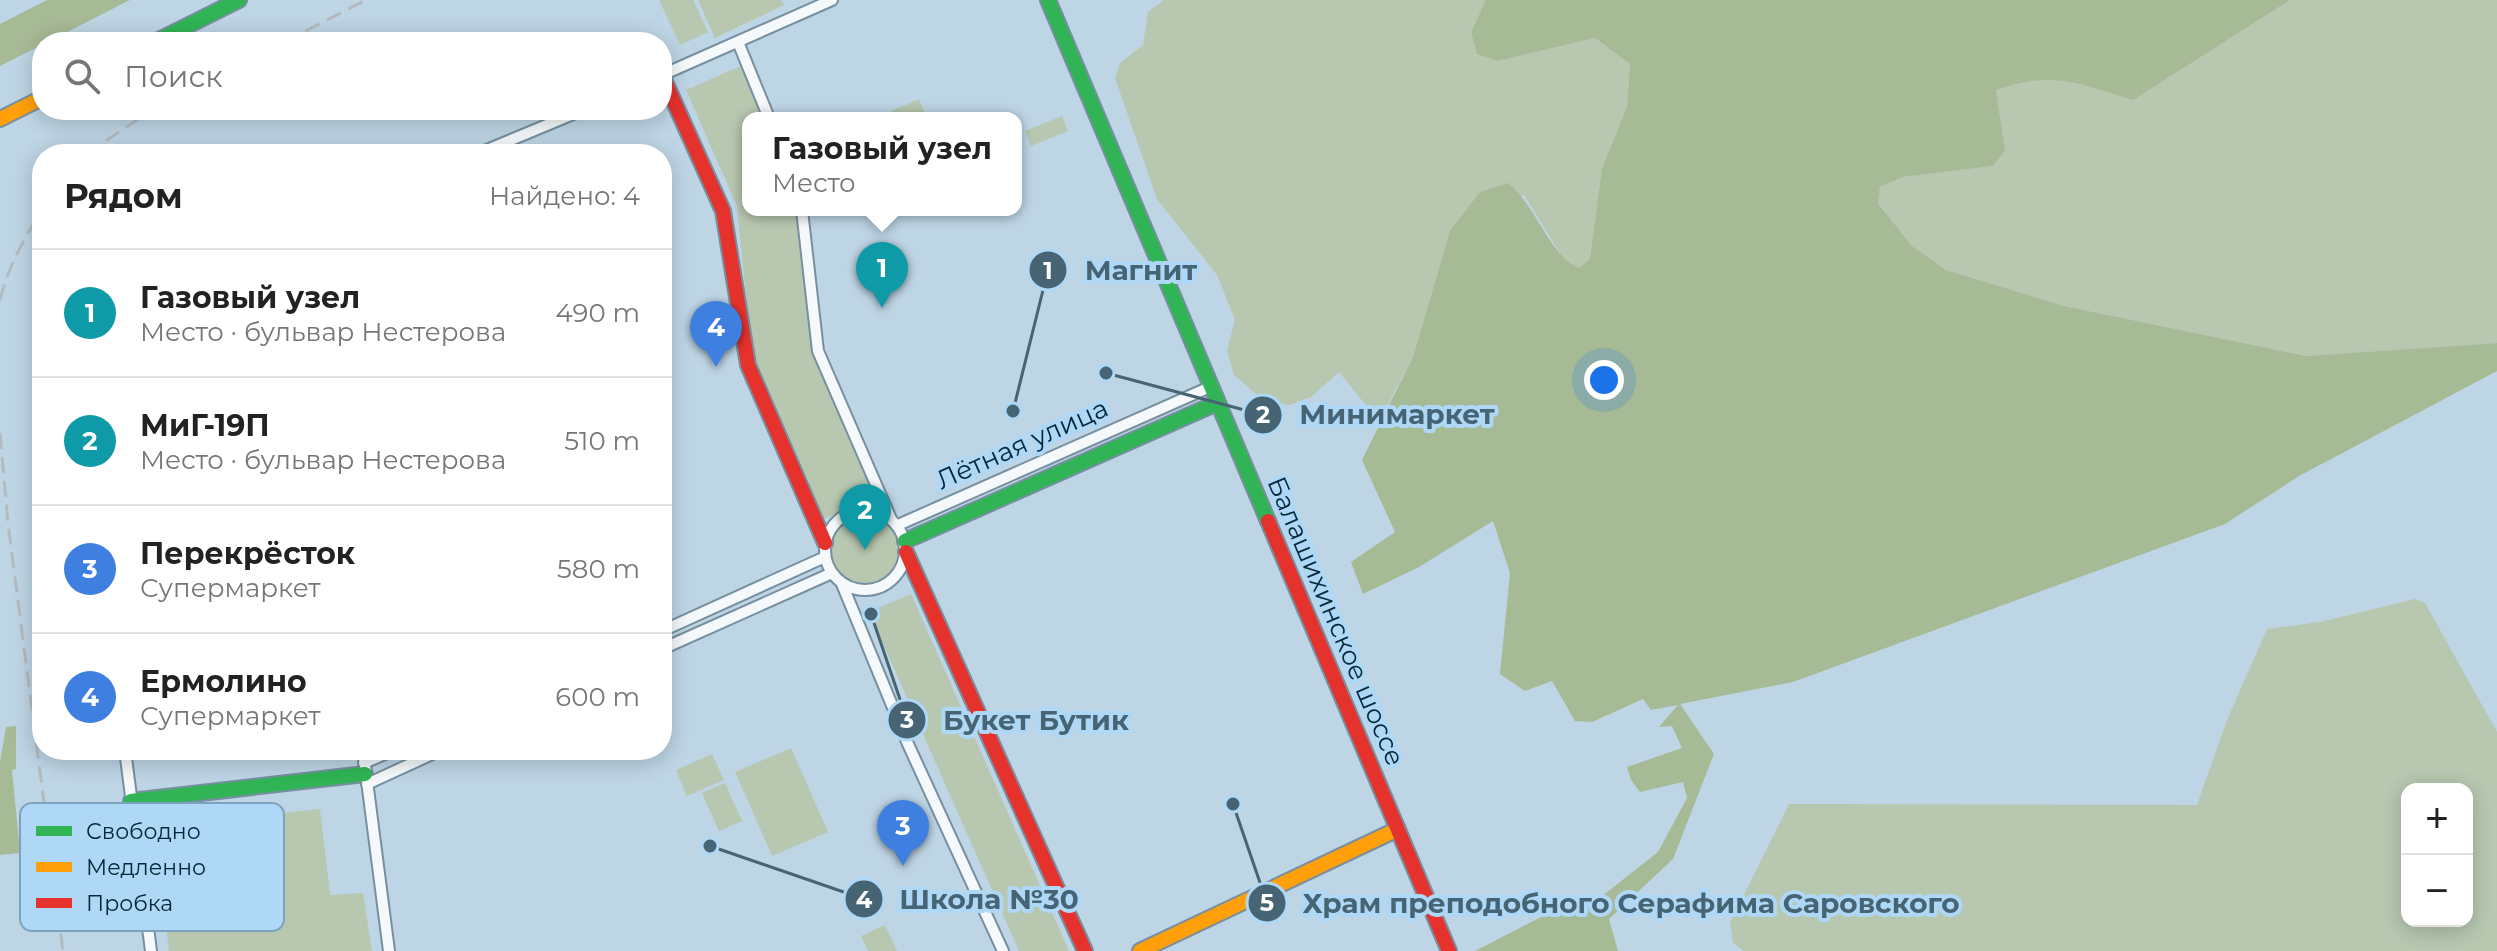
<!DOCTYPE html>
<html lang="ru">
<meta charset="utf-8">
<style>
:root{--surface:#fff;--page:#f6f6f6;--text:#222;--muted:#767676;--line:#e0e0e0;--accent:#7c3aed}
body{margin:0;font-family:Montserrat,sans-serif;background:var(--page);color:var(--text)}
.controls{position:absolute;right:24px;bottom:24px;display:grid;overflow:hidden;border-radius:16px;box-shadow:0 4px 20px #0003}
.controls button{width:72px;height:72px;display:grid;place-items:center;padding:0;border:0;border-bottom:2px solid var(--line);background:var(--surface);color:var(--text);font:40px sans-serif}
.you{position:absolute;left:1604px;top:380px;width:28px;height:28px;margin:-20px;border:6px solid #fff;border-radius:50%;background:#1a73e8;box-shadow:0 0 0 12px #1a73e833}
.badge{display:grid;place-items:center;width:52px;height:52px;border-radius:50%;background:var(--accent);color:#fff;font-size:26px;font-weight:700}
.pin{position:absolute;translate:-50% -66px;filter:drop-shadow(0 2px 4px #0008)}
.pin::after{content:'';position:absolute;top:42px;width:28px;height:24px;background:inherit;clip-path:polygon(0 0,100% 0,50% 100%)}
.popup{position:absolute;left:742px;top:112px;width:280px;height:104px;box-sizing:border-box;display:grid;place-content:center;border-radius:16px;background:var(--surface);filter:drop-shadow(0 2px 6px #0005);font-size:26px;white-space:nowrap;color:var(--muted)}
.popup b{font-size:30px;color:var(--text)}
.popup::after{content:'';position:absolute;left:50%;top:100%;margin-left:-16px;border:16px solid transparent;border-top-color:var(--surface)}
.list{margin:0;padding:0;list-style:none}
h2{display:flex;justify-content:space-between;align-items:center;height:104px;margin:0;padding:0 32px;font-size:34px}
h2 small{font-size:26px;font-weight:400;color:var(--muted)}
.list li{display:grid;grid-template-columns:52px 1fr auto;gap:24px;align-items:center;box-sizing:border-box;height:128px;padding:0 32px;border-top:2px solid var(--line)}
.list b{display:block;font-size:30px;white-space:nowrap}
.list p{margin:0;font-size:26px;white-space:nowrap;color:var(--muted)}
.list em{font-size:26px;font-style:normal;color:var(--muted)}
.icon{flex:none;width:44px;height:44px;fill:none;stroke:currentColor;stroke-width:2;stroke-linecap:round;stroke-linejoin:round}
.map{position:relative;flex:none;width:2497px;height:951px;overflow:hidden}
.search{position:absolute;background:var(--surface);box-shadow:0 4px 20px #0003;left:32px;top:32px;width:640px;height:88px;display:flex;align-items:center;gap:20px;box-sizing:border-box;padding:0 28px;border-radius:32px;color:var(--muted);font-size:30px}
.panel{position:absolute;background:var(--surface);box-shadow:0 4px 20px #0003;left:32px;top:144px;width:640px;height:616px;border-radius:32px}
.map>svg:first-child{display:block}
.green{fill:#b7c7b0;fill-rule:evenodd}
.forest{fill:#a7ba96}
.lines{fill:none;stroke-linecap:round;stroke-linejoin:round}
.street-casing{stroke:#7690a0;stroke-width:14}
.fast-casing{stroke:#7690a0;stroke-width:18}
.slow-casing{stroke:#7690a0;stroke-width:18}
.jam-casing{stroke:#7690a0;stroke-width:18}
.street{stroke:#f5f9fb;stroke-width:10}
.fast{stroke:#30b455;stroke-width:14}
.slow{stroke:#ff9f0a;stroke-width:14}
.jam{stroke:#e5322d;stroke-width:14}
.rail{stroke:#b3bbc0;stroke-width:3;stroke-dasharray:16 8;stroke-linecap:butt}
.labels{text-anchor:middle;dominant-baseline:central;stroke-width:8;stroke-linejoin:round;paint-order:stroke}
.street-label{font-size:26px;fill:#072739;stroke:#aed8f5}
.key{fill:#aed8f5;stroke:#7ca3bd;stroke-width:2}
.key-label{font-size:22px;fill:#072739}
.leader{fill:none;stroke:#476475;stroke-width:3}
.callout-dot{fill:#476475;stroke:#aed8f5;stroke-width:3}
.mark-label{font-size:24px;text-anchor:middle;font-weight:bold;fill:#fff}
.callout-label{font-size:28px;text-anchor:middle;font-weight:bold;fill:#476475;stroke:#aed8f5;stroke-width:8;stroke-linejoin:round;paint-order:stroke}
</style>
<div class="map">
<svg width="2497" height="951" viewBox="0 0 2497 951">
<rect width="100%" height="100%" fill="#bed5e5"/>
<path class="green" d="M659 0H693L708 32 680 45Z
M698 0H781L784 5 715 38Z
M1164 0H1486L1471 32 1498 61 1595 38 1630 64 1627 107 1602 168 1590 259 1579 268 1566 263 1524 195 1450 231 1413 357 1382 416 1365 404 1339 372 1311 397 1289 405 1263 400 1234 375 1227 351 1235 320 1217 275 1157 199 1115 78 1120 63 1143 45 1148 12Z
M2290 0H2497V343L2306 356 2064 306 1946 270 1912 246 1878 202 1880 187 1903 177 1993 166 2005 151 1996 90C2051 70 2079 83 2133 99Z
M743 65 765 118H748V210H798L813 355 876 497 821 520 763 389 750 338 737 206 686 90Z
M919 99 927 118H894L891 111Z
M1062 116 1068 131 1031 146 1025 131Z
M831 550a34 34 0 1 1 68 0a34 34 0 1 1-68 0Z
M911 594 1069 951H1019L869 612Z
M2415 599 2425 603 2497 732V951H1744L1733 943 1730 923 1789 804 2197 805 2227 720 2267 629 2320 622ZM2407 789H2467V921H2407Z
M791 748 828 832 772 856 735 772Z
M712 754 724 780 687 796 676 770Z
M725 783 742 821 719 831 702 793Z
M320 809 330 895 363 893 372 951H169L156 843 170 825Z
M885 925 897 951H868L861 936Z"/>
<path class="forest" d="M47 0H130L0 66V24Z
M1486 0H2290L2133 100C2080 83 2051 70 1996 90L2005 151 1993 166 1903 177 1880 187 1878 203 1912 246 1946 270 2064 306 2306 356 2497 343V371L2299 476 2225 524 1793 682 1680 704 1714 754 1673 859 1609 919 1618 951H1475L1553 911 1601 897 1658 852 1687 798 1683 782 1640 792 1631 780 1627 767 1682 748 1672 726 1659 727 1678 705 1651 710 1643 699 1592 722 1575 721 1552 681 1525 691 1500 674 1510 573 1493 521 1419 567 1363 594 1351 562 1395 532 1362 460 1413 357 1450 231 1480 192 1508 183C1536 205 1550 257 1579 268L1590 259 1602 168 1627 107 1630 64 1595 38 1498 61 1477 54 1471 32Z
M16 726V769L12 770 20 853 0 855V762L6 727Z"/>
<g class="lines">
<defs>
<path id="street" d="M738 42 769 118
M662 75 832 0
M477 154 583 110
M802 210 818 351 891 519
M825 550a40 40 0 1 1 80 0a40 40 0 1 1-80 0Z
M898 525 1210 387
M842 584 908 744 1003 951
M662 631 825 557
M662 649 832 573
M125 750 151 951
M363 750 389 951
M364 763 394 750
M367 784 441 750"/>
<path id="fast" d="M1048 0 1268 521
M155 42 239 0
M905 541 1217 403
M131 801 365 774"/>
<path id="slow" d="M0 119 42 98
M1140 951 1398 829"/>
<path id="jam" d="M662 75 723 211 748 365 825 543
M1268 521 1449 951
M906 552 1085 951"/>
</defs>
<use href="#street" class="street-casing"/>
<use href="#fast" class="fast-casing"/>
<use href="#slow" class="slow-casing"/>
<use href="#jam" class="jam-casing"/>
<use href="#street" class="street"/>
<use href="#fast" class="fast"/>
<use href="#slow" class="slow"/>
<use href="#jam" class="jam"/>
<path class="rail" d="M284 42 366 0
M86 154 152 110
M0 300C8 267 24 239 42 210
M0 433 8 523 63 951"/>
</g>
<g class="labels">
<g class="street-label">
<text transform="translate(1022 444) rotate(-24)">Лётная улица</text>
<text transform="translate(1336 621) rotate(67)">Балашихинское шоссе</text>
</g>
</g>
<rect x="20" y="803" width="264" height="128" rx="12" class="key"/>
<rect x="36" y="826" width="36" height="10" fill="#30b455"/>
<rect x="36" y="862" width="36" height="10" fill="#ff9f0a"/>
<rect x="36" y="898" width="36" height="10" fill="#e5322d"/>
<g class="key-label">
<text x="86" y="839">Свободно</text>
<text x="86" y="875">Медленно</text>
<text x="86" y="911">Пробка</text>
</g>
<path class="leader" d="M1013 411L1048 270M1106 373L1263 415M871 614L907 720M710 846L864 899M1233 804L1267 903"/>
<g class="callout-dot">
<circle cx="1013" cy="411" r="8"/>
<circle cx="1106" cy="373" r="8"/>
<circle cx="871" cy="614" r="8"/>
<circle cx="710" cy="846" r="8"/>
<circle cx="1233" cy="804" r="8"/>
<circle cx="1048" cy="270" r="20"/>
<circle cx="1263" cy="415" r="20"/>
<circle cx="907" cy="720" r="20"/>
<circle cx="864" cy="899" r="20"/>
<circle cx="1267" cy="903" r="20"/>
</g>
<g class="mark-label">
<text x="1048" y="279">1</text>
<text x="1263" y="423">2</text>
<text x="907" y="728">3</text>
<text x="864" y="908">4</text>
<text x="1267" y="911">5</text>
</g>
<g class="callout-label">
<text x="1141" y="280">Магнит</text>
<text x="1397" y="424">Минимаркет</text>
<text x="1036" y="730">Букет Бутик</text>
<text x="989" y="909">Школа №30</text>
<text x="1631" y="913">Храм преподобного Серафима Саровского</text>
</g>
</svg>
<div class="controls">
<button>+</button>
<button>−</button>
</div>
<div class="you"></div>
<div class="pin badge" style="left:882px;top:308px;background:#0f9aa8">1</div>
<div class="popup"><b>Газовый узел</b>Место</div>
<div class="pin badge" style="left:865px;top:550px;background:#0f9aa8">2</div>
<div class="pin badge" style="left:903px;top:866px;background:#3f7fe0">3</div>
<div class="pin badge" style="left:716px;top:367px;background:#3f7fe0">4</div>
<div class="search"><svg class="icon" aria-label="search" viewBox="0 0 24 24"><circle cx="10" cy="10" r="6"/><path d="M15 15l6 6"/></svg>Поиск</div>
<section class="panel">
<h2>Рядом<small>Найдено: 4</small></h2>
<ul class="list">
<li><span class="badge" style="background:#0f9aa8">1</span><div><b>Газовый узел</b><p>Место · бульвар Нестерова</p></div><em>490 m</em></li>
<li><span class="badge" style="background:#0f9aa8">2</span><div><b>МиГ-19П</b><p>Место · бульвар Нестерова</p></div><em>510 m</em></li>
<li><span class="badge" style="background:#3f7fe0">3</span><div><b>Перекрёсток</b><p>Супермаркет</p></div><em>580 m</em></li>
<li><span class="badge" style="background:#3f7fe0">4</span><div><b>Ермолино</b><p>Супермаркет</p></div><em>600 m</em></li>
</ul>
</section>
</div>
